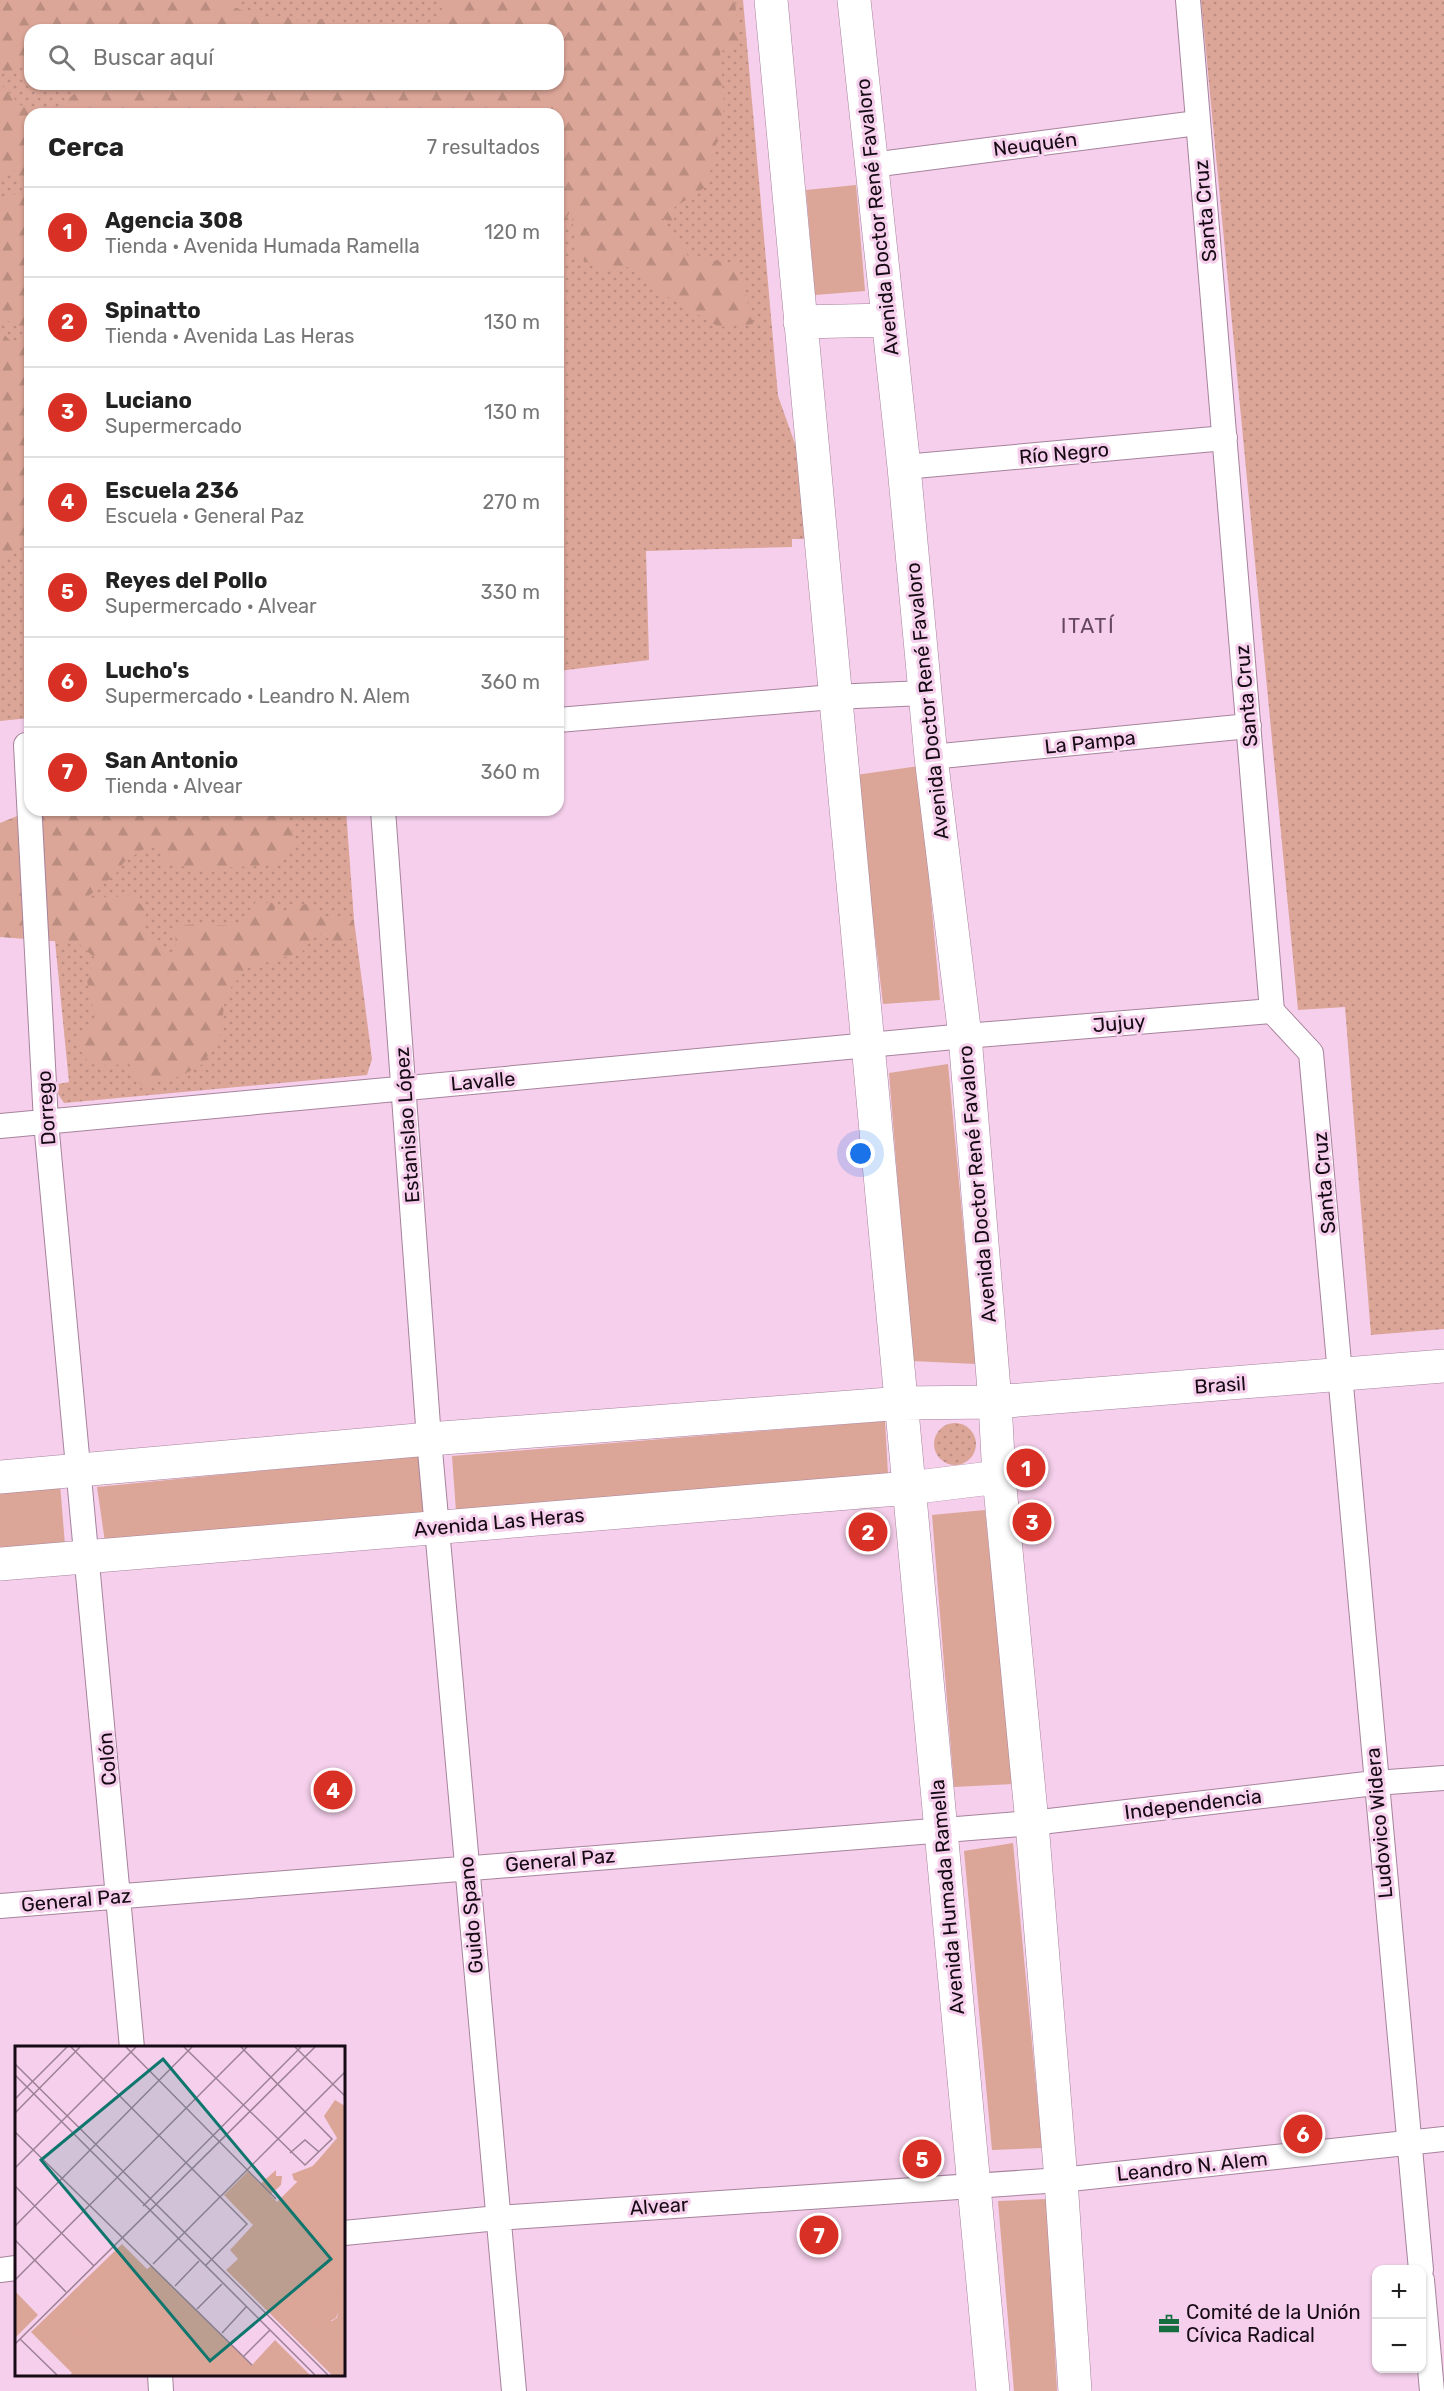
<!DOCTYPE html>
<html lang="es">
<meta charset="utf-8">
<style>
:root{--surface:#fff;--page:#f6f6f6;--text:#222;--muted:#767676;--line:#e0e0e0;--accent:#d93025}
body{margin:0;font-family:Rubik,sans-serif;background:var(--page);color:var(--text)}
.controls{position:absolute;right:18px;bottom:18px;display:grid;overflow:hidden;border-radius:12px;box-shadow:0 2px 4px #0004}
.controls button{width:54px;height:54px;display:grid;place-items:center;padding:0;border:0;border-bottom:2px solid var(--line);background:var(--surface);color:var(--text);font:30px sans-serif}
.you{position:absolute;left:861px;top:1154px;width:21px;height:21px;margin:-15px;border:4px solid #fff;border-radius:50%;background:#1a73e8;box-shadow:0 0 0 9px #1a73e833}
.badge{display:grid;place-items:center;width:39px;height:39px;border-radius:50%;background:var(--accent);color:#fff;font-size:20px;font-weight:700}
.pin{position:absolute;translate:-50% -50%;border:3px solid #fff;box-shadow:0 2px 6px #0006}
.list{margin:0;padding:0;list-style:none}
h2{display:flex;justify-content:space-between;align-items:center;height:78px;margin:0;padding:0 24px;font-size:26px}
h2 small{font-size:20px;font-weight:400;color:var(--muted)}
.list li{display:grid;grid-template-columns:39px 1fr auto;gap:18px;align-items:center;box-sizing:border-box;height:90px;padding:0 24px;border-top:2px solid var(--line)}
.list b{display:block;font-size:22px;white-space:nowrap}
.list p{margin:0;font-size:20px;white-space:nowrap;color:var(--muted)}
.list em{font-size:20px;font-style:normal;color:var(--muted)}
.icon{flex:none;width:33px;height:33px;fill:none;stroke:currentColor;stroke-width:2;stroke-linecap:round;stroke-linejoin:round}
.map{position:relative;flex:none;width:1444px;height:2391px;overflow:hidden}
.search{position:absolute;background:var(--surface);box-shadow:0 2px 4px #0004;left:24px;top:24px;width:540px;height:66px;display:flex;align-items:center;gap:15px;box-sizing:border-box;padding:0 21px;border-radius:18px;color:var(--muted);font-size:22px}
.panel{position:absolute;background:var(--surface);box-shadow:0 2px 4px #0004;left:24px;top:108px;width:540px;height:708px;border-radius:18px}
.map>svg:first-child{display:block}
.grass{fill:url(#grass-dots);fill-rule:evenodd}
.forest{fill:url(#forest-firs)}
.park{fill:#dba597}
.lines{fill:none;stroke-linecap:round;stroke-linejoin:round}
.minor-casing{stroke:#a6839d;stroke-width:26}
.secondary-casing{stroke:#a6839d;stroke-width:34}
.minor{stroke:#fff;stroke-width:24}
.secondary{stroke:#fff;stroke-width:33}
.labels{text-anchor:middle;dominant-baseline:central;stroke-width:6;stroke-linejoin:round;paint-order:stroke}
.street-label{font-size:20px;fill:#160a14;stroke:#f5cfeb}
.poi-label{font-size:20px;fill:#160a14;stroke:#f5cfeb;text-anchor:start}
.neighbourhood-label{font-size:21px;letter-spacing:1.5px;fill:#66475f;stroke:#f5cfeb}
.inset-road{fill:none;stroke:#9c8095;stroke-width:1.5}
.view{fill:#0f766e;fill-opacity:0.15;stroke:#0f766e;stroke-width:3}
.inset-edge{fill:none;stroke:#160a14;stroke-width:3}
</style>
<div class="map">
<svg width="1444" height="2391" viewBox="0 0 1444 2391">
<defs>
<pattern id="grass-dots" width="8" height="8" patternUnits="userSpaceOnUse" patternTransform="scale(1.5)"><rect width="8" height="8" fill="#dba597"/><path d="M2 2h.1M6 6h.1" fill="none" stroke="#bb8d81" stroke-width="1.8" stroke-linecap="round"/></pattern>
<pattern id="forest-firs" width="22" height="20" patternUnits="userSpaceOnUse" patternTransform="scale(1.5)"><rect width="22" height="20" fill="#dba597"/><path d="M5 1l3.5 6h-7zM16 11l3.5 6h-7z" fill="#bb8d81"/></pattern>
</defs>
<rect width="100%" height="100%" fill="#f5cfeb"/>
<path class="grass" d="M0 0H743L778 396 799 455 805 539H792V547L646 551 649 660 558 671V114H30V718L0 721ZM30 30H558V84H30Z
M1201 0H1444V1329L1371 1335 1345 1007 1298 1010Z
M47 810H346L354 920 372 1059 367 1075 64 1103 52 1085 69 1082 55 941H58Z
M934 1444a21 21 0 1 1 42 0a21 21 0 1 1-42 0Z"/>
<path class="forest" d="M0 0H234V8L270 18 288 15 302 23 331 17 338 30H98L74 21 73 30H30V65L0 75Z
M445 0H735L739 43 720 52 724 109 707 186 672 209 675 224 657 216 689 257 738 264 753 324 719 327 665 295 630 267 599 269 577 256 571 210 558 234V114H30V335L0 316V202L23 190 13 169 0 175V83L20 105 52 114 85 84H558V30H434Z
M0 330 16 347 30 337V538L14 554 0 559Z
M32 810H291L288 812 295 844 275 865 199 869 163 863 156 841 124 862 115 875 86 898 130 896 148 910 138 931 152 935 164 956 176 949 175 926 198 924 237 926 256 902 278 903 270 917 311 902 329 919 354 920 353 938 337 944 318 932 302 952 248 968 226 993 220 1035 203 1064 181 1076 142 1086 126 1059 114 1067 90 1064 78 1047 81 1033 97 1025 87 981 96 959 78 943 0 937V823Z"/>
<path class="park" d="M856 185 865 291 815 295 806 190Z
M919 766 940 1000 883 1004 856 775Z
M948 1064 976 1364 912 1361 889 1073Z
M885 1421 888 1474 456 1511 452 1456Z
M419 1455 425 1516 105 1542 97 1487Z
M60 1484 65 1545 0 1561V1491Z
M985 1510 1013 1784 954 1787 932 1515Z
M1013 1843 1042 2148 992 2150 964 1851Z
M1047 2199 1057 2391H1014L998 2201Z"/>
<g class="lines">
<defs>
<path id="minor" d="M1188 0 1272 1011 1311 1053 1421 2270
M872 165 1197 123
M904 467 1225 438
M558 720 833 697 924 693
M26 745 46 1122 132 2048
M931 757 1249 726
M383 810 429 1439 514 2391
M0 1126 965 1036 1272 1011
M0 1906 1032 1823 1375 1783 1444 1778
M344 2233 498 2218 1061 2180 1444 2139
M0 2270 16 2268
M1422 2280 1432 2391
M160 2374 161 2391"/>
<path id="secondary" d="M771 0C842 797 922 1594 993 2391
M854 0 904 467 931 757 965 1036 995 1402 999 1477 1032 1823 1061 2180 1075 2391
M800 322 888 320
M0 1477 429 1439 903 1403 995 1402 1444 1366
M0 1564 909 1488 999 1477"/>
</defs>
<use href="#minor" class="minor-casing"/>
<use href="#secondary" class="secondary-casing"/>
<use href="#minor" class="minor"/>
<use href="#secondary" class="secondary"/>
</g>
<defs>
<symbol id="office-bare" viewBox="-9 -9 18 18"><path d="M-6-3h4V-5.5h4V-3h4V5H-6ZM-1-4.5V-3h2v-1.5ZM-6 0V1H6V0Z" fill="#156d40" stroke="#f5cfeb" stroke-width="2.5" paint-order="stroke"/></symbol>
</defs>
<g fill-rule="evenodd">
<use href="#office-bare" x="1154" y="2309" width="30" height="30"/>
</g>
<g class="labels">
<g class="street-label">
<text transform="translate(1035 144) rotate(-7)">Neuquén</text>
<text transform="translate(1205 211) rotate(-95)">Santa Cruz</text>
<text transform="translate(877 217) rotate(-96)">Avenida Doctor René Favaloro</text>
<text transform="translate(1064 453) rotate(-5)">Río Negro</text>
<text transform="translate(1246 696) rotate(-95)">Santa Cruz</text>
<text transform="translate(927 701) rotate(-96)">Avenida Doctor René Favaloro</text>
<text transform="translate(1090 742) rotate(-6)">La Pampa</text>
<text transform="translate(1119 1023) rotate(-5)">Jujuy</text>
<text transform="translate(483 1081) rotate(-5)">Lavalle</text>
<text transform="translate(46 1108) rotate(-94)">Dorrego</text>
<text transform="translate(407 1125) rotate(-94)">Estanislao López</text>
<text transform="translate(1324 1183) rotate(-95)">Santa Cruz</text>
<text transform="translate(977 1184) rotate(-95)">Avenida Doctor René Favaloro</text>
<text transform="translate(1220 1385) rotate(-4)">Brasil</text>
<text transform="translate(499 1522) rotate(-5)">Avenida Las Heras</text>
<text transform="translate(107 1759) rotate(-95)">Colón</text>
<text transform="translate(1193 1804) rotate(-7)">Independencia</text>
<text transform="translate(1379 1823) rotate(-95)">Ludovico Widera</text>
<text transform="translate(560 1860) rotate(-5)">General Paz</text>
<text transform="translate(947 1897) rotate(-95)">Avenida Humada Ramella</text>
<text transform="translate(76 1900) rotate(-5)">General Paz</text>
<text transform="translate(471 1915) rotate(-95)">Guido Spano</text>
<text transform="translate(1192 2166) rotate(-6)">Leandro N. Alem</text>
<text transform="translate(659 2206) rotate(-4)">Alvear</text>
</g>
<g class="poi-label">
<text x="1186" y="2312">Comité de la Unión<tspan x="1186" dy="23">Cívica Radical</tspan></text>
</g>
<g class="neighbourhood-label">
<text x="1088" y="625">ITATÍ</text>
</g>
</g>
<g transform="translate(15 2046)">
<rect width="330" height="330" fill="#f5cfeb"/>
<path d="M330 88V248L321 272 315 275H323L330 287V329H317L211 224 223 213 215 204 238 179 209 149 233 125 262 156ZM107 198 132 223 136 220 237 319 260 294 295 329H55L57 327 16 286ZM0 245 23 269 0 292Z" fill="#dba597"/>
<path d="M320 54 330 60V201L323 207 321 220 306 226 324 241 318 262 308 268 304 278 294 277 303 281 311 295 321 293 327 300 330 316 321 322 330 329H317L251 262 244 241 235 243 230 239 247 233 253 235 249 220 252 212 245 206V201L239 196 233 204 227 200 231 192 237 193 243 173 234 172 232 160 244 153 245 145H235L231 156 220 159 227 150 224 138 227 132 236 131 243 140 261 124V130H267L266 139 254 150 257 164 272 169 250 174V188L243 197 256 186 267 187 287 146 296 142 279 134 277 128 298 120 322 92 309 70ZM298 180 310 183 313 191 320 192V205L314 206 308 196 301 199 306 191 304 187H290ZM296 229 303 234 299 247H293L290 260 283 256 282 265 277 262 281 251 278 239ZM327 246 330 247V287L323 276 312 283 310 279 322 272ZM63 278 61 284 75 291 80 288 81 298 55 286Z" fill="#dba597" fill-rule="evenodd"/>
<path d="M55 249 73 266 50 290 32 272Z" fill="#dba597"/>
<path class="inset-road" d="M56 1 232 178 190 220M111 1 261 153M169 1 290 119 317 93 226 1M280 1 330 50M0 18 313 329M0 29 300 329M0 53 52 1M0 67 65 1M0 86 237 319M275 107 290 94 304 106M0 122 121 1M0 140 79 220M128 160 286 1M0 180 177 1M0 194 51 246M138 218 330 26M0 234 232 1M160 240 184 215M182 263 207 238M207 287 231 261M5 293 42 329M0 298 300 1M229 310 255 284"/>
<path class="view" d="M148 13 316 213 195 315 26 114Z"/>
<rect width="330" height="330" class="inset-edge"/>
</g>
</svg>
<div class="controls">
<button>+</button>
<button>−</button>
</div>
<div class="you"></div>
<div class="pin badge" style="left:1026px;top:1468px">1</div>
<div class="pin badge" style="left:868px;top:1532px">2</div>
<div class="pin badge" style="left:1032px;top:1522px">3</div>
<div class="pin badge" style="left:333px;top:1790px">4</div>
<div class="pin badge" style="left:922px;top:2159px">5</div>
<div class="pin badge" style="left:1303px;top:2134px">6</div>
<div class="pin badge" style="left:819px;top:2235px">7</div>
<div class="search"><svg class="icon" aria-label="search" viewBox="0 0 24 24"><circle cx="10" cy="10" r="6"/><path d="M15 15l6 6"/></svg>Buscar aquí</div>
<section class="panel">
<h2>Cerca<small>7 resultados</small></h2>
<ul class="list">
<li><span class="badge">1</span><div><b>Agencia 308</b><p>Tienda · Avenida Humada Ramella</p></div><em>120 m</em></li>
<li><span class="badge">2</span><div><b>Spinatto</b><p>Tienda · Avenida Las Heras</p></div><em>130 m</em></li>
<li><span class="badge">3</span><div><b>Luciano</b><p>Supermercado</p></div><em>130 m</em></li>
<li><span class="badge">4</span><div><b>Escuela 236</b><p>Escuela · General Paz</p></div><em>270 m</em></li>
<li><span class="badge">5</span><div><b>Reyes del Pollo</b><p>Supermercado · Alvear</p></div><em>330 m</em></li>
<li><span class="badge">6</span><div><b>Lucho's</b><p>Supermercado · Leandro N. Alem</p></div><em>360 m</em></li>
<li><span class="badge">7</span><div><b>San Antonio</b><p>Tienda · Alvear</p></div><em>360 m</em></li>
</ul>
</section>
</div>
